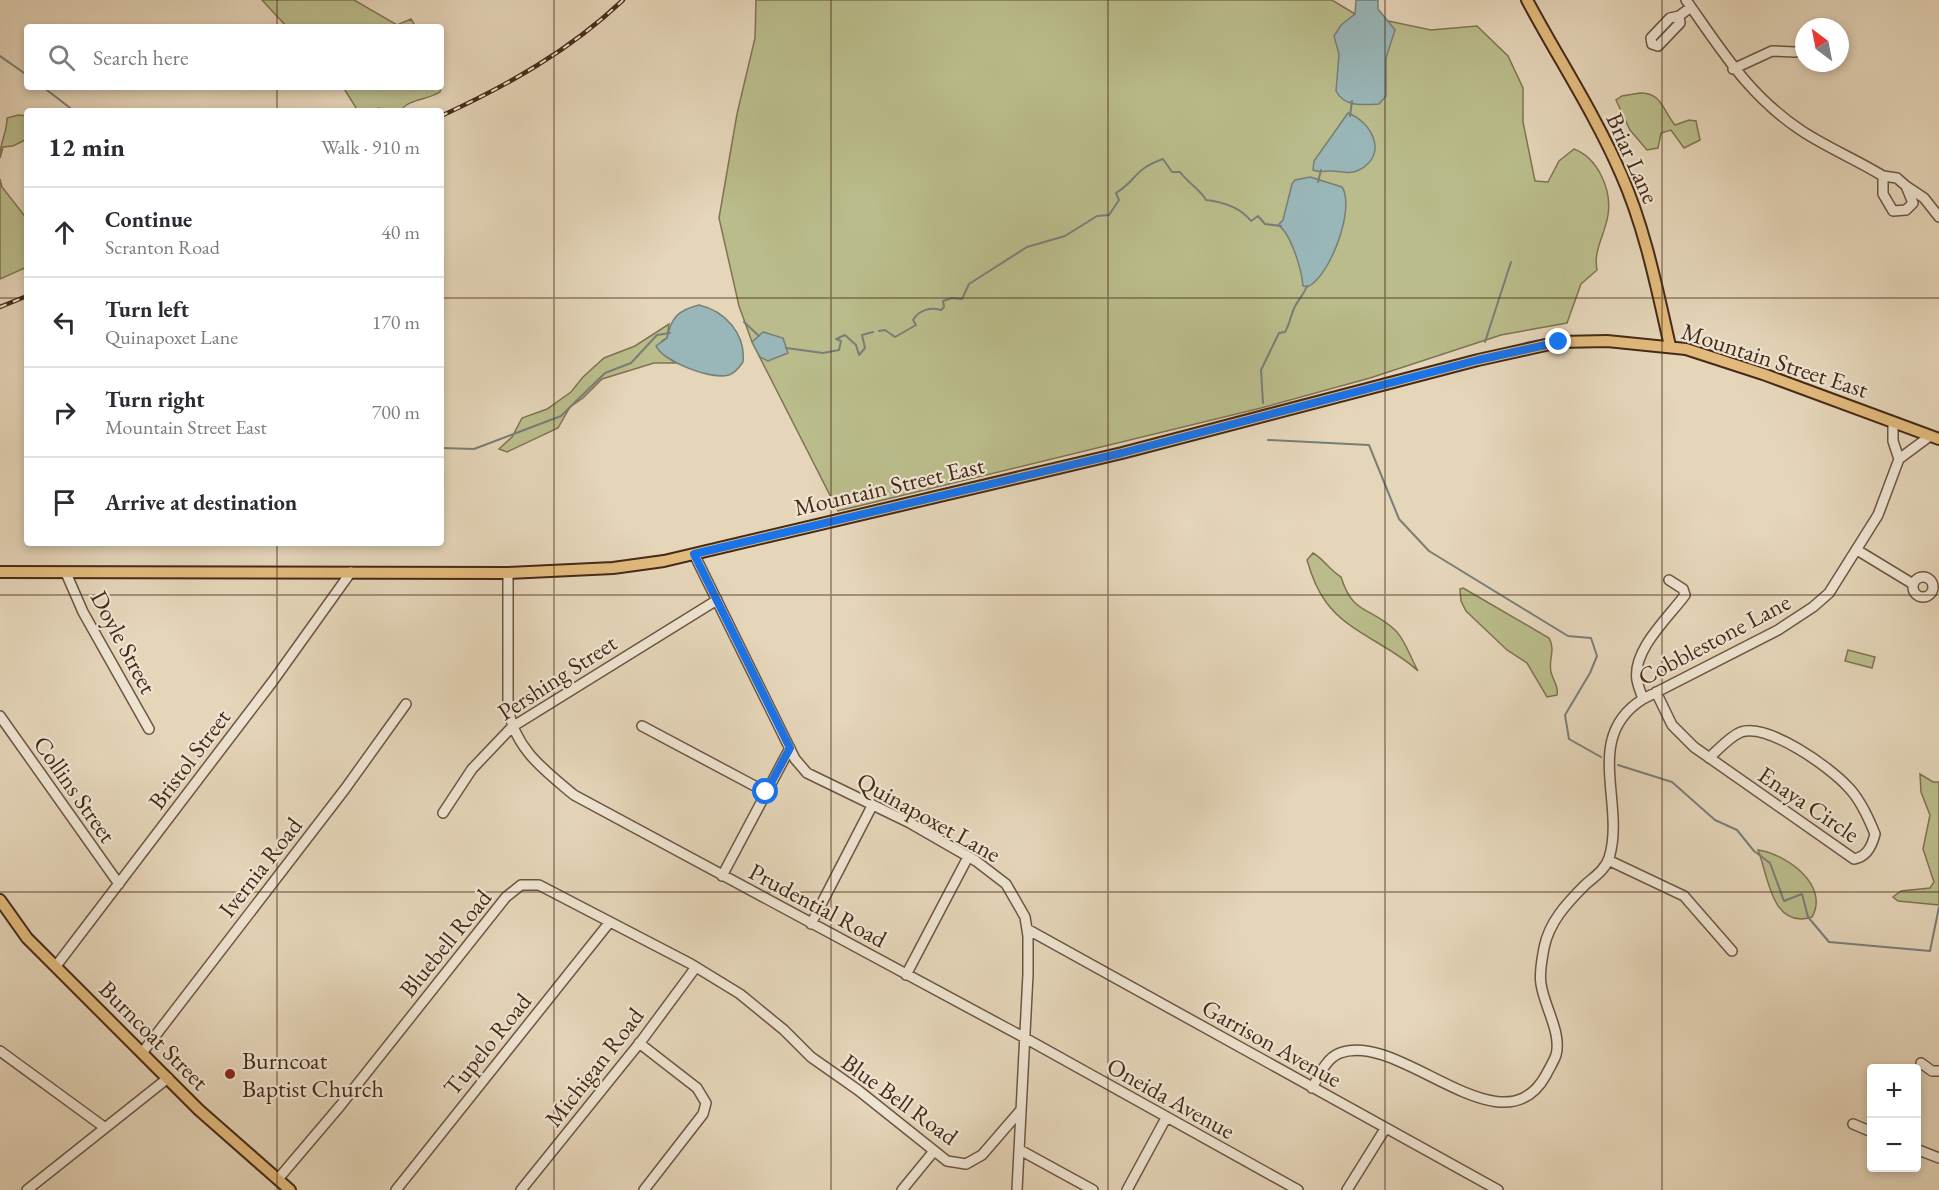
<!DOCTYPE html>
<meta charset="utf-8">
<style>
:root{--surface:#fff;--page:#f7f7f7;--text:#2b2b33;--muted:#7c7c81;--line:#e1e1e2}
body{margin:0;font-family:"EB Garamond",serif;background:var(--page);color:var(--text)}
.controls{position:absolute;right:18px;bottom:18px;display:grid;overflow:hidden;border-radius:6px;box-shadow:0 3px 9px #0003}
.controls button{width:54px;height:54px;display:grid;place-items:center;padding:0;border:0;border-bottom:2px solid var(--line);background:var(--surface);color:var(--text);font:30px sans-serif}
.compass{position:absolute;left:1795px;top:18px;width:54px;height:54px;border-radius:50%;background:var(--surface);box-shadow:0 3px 9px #0003;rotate:328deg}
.stop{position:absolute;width:18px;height:18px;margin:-14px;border:4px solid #1a73e8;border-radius:50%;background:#fff}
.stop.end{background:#1a73e8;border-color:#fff;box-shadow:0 2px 6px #0008}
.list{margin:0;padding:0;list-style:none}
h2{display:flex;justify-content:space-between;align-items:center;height:78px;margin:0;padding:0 24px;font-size:26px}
h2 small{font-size:20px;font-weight:400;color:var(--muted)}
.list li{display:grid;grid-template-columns:39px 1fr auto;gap:18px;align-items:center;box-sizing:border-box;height:90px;padding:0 24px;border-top:2px solid var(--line)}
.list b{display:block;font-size:22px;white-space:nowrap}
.list p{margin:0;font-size:20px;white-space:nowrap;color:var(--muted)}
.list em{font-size:20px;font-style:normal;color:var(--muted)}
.icon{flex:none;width:33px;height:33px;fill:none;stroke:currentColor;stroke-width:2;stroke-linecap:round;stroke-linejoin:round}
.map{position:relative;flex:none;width:1939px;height:1190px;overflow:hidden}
.search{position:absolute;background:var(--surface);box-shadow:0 3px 9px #0003;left:24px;top:24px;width:420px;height:66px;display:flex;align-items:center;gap:15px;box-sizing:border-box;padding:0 21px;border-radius:6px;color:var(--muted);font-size:22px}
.panel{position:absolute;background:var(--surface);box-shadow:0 3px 9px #0003;left:24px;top:108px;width:420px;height:438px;border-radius:6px}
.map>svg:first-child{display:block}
.green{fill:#babc8b;stroke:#807352;stroke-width:1.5}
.water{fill:#99b6b8;stroke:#787e78;stroke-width:1.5}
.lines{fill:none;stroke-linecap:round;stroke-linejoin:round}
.stream{stroke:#787e78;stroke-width:2}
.minor-casing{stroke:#6e5541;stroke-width:12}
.major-casing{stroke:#462a19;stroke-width:14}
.minor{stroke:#eee4d2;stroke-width:9}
.major{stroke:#e2ba7c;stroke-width:10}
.rail-casing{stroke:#462a19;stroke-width:4.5}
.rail{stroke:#eee4d2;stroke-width:2;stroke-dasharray:7;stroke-linecap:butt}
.route{stroke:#1a73e8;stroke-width:8}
.grid{fill:none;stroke:#462a19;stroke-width:1.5;stroke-opacity:0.55}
.poi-dot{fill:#8f2418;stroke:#eee4d2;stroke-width:2}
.labels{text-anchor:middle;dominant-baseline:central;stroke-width:4.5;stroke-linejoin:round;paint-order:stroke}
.street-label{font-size:24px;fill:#462a19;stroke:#eee4d2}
.poi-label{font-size:24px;fill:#462a19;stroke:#eee4d2;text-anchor:start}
</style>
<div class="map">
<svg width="1939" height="1190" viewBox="0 0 1939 1190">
<rect width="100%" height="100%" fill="#e5d5b9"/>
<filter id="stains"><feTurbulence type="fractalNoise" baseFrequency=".00333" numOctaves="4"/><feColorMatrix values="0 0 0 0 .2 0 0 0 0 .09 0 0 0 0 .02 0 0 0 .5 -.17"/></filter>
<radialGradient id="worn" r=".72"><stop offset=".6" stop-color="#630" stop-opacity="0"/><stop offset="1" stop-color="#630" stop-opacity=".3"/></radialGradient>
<path class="green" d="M262 0H354L397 25 411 19 416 27H287Z
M756 0H1332L1355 14 1431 30 1477 26 1508 56 1523 88V122L1535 181 1548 182 1559 161 1574 149C1598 158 1612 190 1608 215 1605 235 1593 250 1597 270L1581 284 1567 323 1501 335 1370 378 1261 408 838 511 752 342 739 306 719 218 737 114 755 38Z
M343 87H441L440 92C428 100 407 99 401 111H382L379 108 373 111H358Z
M1640 93C1662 93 1662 109 1675 125L1689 120 1696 121 1700 140 1684 148 1671 130 1661 133 1658 148 1647 150 1630 130 1616 100 1622 96Z
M18 115 27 116V139L13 146 3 147 0 158C0 139 7 135 7 118Z
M0 179 2 187 27 219V267L0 279Z
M669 324 667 338 662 341 663 352 675 363H654L602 379 583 398 570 407 558 428 507 452 499 449 512 437 522 418 547 409 571 392 583 377 604 358 635 346Z
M1313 553C1325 560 1328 569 1341 577 1353 615 1369 606 1395 630 1405 639 1411 659 1418 671 1391 645 1348 633 1326 602 1317 590 1311 574 1307 560Z
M1463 588 1549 638C1556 650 1548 660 1551 672 1553 681 1559 686 1557 695L1547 697 1527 663 1507 650 1466 611 1461 601 1460 589Z
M1848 650 1875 657 1872 668 1845 661Z
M1920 774 1933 782H1939V905L1898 901 1893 897 1901 891 1930 888 1934 882 1923 849 1930 815 1921 792Z
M1758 850C1786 854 1830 885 1812 917 1771 930 1768 874 1758 850Z"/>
<path class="water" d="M1356 0H1378V9L1395 30 1386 58V96L1379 104C1363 105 1344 107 1336 91L1339 54 1334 36 1341 25 1355 14Z
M1348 113C1372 122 1389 155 1359 170 1350 175 1341 171 1331 171 1324 171 1320 173 1313 170L1314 161Z
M1310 177 1342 187C1356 208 1329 279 1307 287L1303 286C1302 271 1291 233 1278 225L1283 220 1292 184 1295 180Z
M699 305C725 311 746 334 743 362 739 368 735 373 729 375 711 380 664 362 656 346L667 338C671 317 679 310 699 305Z
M763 332 783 338 788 353 768 361 760 357 752 342Z"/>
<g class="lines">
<path class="stream" d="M0 56 27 75
M43 87 74 111
M1350 116 1352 101
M1318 182 1321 170
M744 322 759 336
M879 331 885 330 895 337 916 325 913 320C919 310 930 307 941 310L944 307 943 301 952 298 962 299 969 284 1027 247 1065 236 1097 216 1109 215 1119 200 1116 193C1137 180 1134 169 1163 159L1172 172H1180C1188 183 1201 190 1206 200 1224 202 1240 207 1251 221L1258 216 1265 224 1281 226
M1485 342 1511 262
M786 348 823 353 839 350 841 341 836 339 845 335 856 345 859 355 865 348 862 335 873 332
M1263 403 1261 370 1279 333 1285 332C1290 324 1292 309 1297 303 1301 296 1304 294 1307 286
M1268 440 1369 445 1399 519 1429 551 1568 636 1591 638 1597 656 1590 673 1565 715 1569 739 1601 757
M441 448 474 449 561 416 605 373 631 363 657 335 670 333
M1618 765 1672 782 1715 820 1737 830 1754 851 1770 863 1784 901 1802 894 1808 917 1829 942 1930 951 1939 907"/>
<defs>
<path id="minor" d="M1686 0C1722 51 1749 96 1802 131 1828 148 1857 160 1883 176V194L1893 211 1906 210 1913 203 1906 186 1924 198 1939 217
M1679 16 1680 23 1658 46 1652 44 1651 38 1670 18 1679 16 1691 7
M1733 69 1772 51 1795 52
M1883 176 1897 178 1906 186
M1893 422V441L1899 459
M1857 550 1913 584
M694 554 795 759 807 773 910 823 976 861 1006 884 1025 917 1028 936V974L1017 1190
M66 573 83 612 149 729
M508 573V707C514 748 544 770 574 795L1025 1038 1298 1190
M1913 587a10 10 0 1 1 20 0a10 10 0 1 1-20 0Z
M1656 692 1672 725 1694 747 1854 859C1867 857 1872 846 1875 834 1869 819 1860 799 1848 787 1830 767 1768 723 1741 732 1729 737 1719 749 1709 758
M1643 699C1641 693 1638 686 1637 680 1632 650 1669 617 1685 595L1683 589 1669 580
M0 716 119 884
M642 726 766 792
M443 813 472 769 512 727 717 600
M1608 860 1684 896 1732 951
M722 876 790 748
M811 924 872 806
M1027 929 1498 1190
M56 966 273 681 351 572
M906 975 968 857
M639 1043 697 1088 706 1103 703 1114 644 1190
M0 1051 104 1127
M142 1053 345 789 406 704
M1921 1063 1932 1071H1939
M1312 1088C1319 1076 1326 1058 1340 1053 1400 1030 1502 1155 1546 1075 1549 1069 1554 1061 1556 1055 1562 1033 1544 1006 1541 984 1539 973 1542 959 1544 948 1549 922 1567 903 1585 885 1594 877 1605 870 1609 858 1626 803 1582 737 1643 699L1778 630 1813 607 1829 593 1878 515 1899 459 1930 436
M1853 1124 1872 1132
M1916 1149 1939 1158
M1020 1150 1093 1190
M278 1179 340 1106 506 897 521 885H539L691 964 740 994 784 1030 811 1057 858 1090 947 1161 966 1164 982 1155 1020 1111
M27 1190 168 1078
M396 1190 609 923
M521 1190 642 1040 696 967
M902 1190 934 1151
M1127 1190 1166 1118
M1347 1190 1385 1129"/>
<path id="major" d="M1527 0C1558 58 1595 114 1621 174 1645 228 1657 289 1670 346
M0 572 508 573 613 568 664 561 1122 453 1478 360 1559 342 1607 341 1686 349 1763 374 1939 439
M0 900 27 938 199 1110 290 1190"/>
</defs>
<use href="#minor" class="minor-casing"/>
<use href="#major" class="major-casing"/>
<use href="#minor" class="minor"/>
<use href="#major" class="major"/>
<defs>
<path id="rail" d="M441 116C508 85 569 51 623 0
M0 307 27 296"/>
</defs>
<use href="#rail" class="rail-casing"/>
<use href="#rail" class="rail"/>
</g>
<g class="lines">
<path class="route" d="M766 792 790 748 694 554 1122 453 1478 360 1559 342"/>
</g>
<path class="grid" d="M277 0V27M554 0V1190M831 0V1190M1108 0V1190M1385 0V1190M1662 0V1190M277 87V111M0 298H27M441 298H1939M277 543V1190M0 595H1939M0 892H1939"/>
<circle class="poi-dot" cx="230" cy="1074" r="6"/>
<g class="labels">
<g class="street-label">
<text transform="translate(1633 158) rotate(66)">Briar Lane</text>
<text transform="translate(1775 360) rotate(18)">Mountain Street East</text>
<text transform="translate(889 486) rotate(-13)">Mountain Street East</text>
<text transform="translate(1714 639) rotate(-28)">Cobblestone Lane</text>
<text transform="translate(124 642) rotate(62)">Doyle Street</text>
<text transform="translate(557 677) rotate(-33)">Pershing Street</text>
<text transform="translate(189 759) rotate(-53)">Bristol Street</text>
<text transform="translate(75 789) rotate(55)">Collins Street</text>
<text transform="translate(1809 804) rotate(34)">Enaya Circle</text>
<text transform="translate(929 817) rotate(29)">Quinapoxet Lane</text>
<text transform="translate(260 867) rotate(-52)">Ivernia Road</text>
<text transform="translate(818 905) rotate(28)">Prudential Road</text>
<text transform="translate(445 943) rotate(-51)">Bluebell Road</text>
<text transform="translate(154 1035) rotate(45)">Burncoat Street</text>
<text transform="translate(1272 1043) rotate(29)">Garrison Avenue</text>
<text transform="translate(487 1044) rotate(-51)">Tupelo Road</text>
<text transform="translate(594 1067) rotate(-52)">Michigan Road</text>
<text transform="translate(1171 1098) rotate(29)">Oneida Avenue</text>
<text transform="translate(900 1099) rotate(36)">Blue Bell Road</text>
</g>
<g class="poi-label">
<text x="242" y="1060">Burncoat<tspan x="242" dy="28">Baptist Church</tspan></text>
</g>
</g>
<rect width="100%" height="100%" filter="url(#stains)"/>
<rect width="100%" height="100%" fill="url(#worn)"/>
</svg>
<div class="controls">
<button>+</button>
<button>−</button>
</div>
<svg class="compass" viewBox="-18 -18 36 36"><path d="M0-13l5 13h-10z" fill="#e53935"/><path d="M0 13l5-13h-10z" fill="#7c7c81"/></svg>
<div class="stop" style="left:766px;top:792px"></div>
<div class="stop end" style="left:1559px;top:342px"></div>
<div class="search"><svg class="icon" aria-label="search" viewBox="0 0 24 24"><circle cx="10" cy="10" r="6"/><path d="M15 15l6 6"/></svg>Search here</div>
<section class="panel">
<h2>12 min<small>Walk · 910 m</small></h2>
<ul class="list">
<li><svg class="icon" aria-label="ahead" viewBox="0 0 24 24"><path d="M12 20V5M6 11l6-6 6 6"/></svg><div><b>Continue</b><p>Scranton Road</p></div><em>40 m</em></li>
<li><svg class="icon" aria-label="left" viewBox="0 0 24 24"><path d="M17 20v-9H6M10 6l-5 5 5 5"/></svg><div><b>Turn left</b><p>Quinapoxet Lane</p></div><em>170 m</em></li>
<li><svg class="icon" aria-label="right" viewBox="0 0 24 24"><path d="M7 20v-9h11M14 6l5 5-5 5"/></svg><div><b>Turn right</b><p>Mountain Street East</p></div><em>700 m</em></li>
<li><svg class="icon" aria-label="arrive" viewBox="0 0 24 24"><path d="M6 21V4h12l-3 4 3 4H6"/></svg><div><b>Arrive at destination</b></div></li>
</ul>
</section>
</div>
